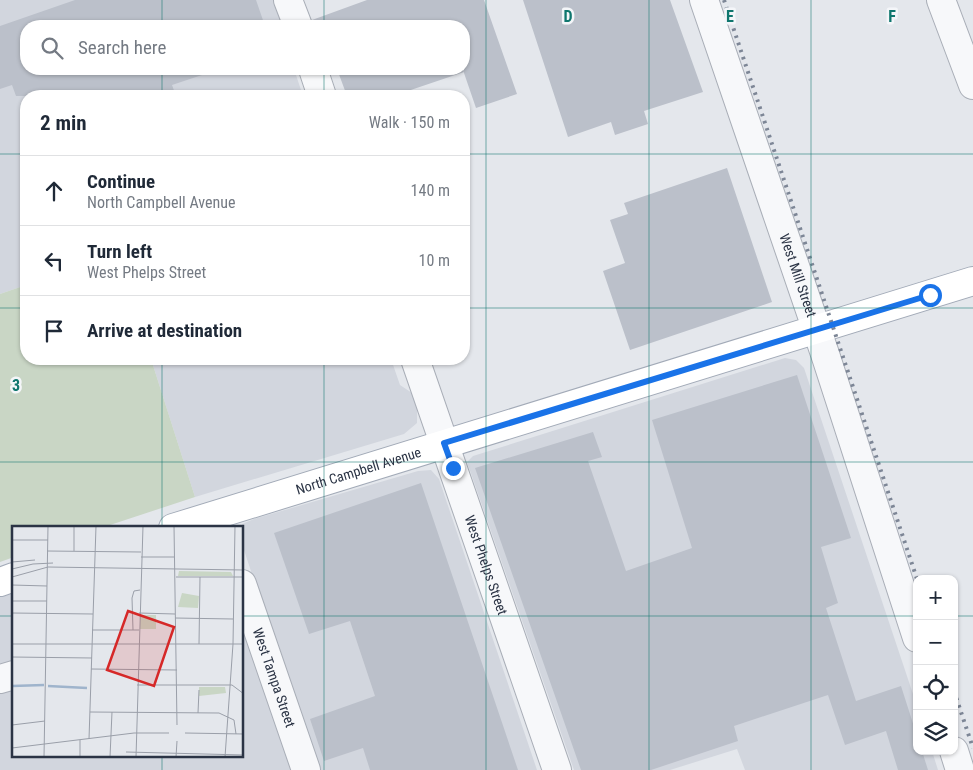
<!DOCTYPE html>
<meta charset="utf-8">
<style>
:root{--surface:#fff;--page:#f2f2f3;--text:#1f2937;--muted:#747a83;--line:#e0e1e3}
body{margin:0;font-family:"Roboto Condensed",sans-serif;background:var(--page);color:var(--text)}
.controls{position:absolute;right:15px;bottom:15px;display:grid;overflow:hidden;border-radius:10px;box-shadow:0 1px 4px #0004}
.controls button{width:45px;height:45px;display:grid;place-items:center;padding:0;border:0;border-bottom:1px solid var(--line);background:var(--surface);color:var(--text);font:25px sans-serif}
.stop{position:absolute;width:15px;height:15px;margin:-11px;border:4px solid #1a73e8;border-radius:50%;background:#fff}
.stop.end{background:#1a73e8;border-color:#fff;box-shadow:0 1px 5px #0008}
.list{margin:0;padding:0;list-style:none}
h2{display:flex;justify-content:space-between;align-items:center;height:65px;margin:0;padding:0 20px;font-size:21px}
h2 small{font-size:16px;font-weight:400;color:var(--muted)}
.list li{display:grid;grid-template-columns:32px 1fr auto;gap:15px;align-items:center;box-sizing:border-box;height:70px;padding:0 20px;border-top:1px solid var(--line)}
.list b{display:block;font-size:19px;white-space:nowrap}
.list p{margin:0;font-size:16px;white-space:nowrap;color:var(--muted)}
.list em{font-size:16px;font-style:normal;color:var(--muted)}
.icon{flex:none;width:28px;height:28px;fill:none;stroke:currentColor;stroke-width:2;stroke-linecap:round;stroke-linejoin:round}
.map{position:relative;flex:none;width:973px;height:770px;overflow:hidden}
.search{position:absolute;background:var(--surface);box-shadow:0 1px 4px #0004;left:20px;top:20px;width:450px;height:55px;display:flex;align-items:center;gap:12px;box-sizing:border-box;padding:0 18px;border-radius:20px;color:var(--muted);font-size:19px}
.panel{position:absolute;background:var(--surface);box-shadow:0 1px 4px #0004;left:20px;top:90px;width:450px;height:275px;border-radius:20px}
.map>svg:first-child{display:block}
.built{fill:#d2d6de}
.green{fill:#c9d6c5}
.building{fill:#bbc0ca}
.lines{fill:none;stroke-linecap:round;stroke-linejoin:round}
.minor-casing{stroke:#a9aeb7;stroke-width:30}
.major-casing{stroke:#a3abb8;stroke-width:30}
.minor{stroke:#f7f8fa;stroke-width:28}
.major{stroke:#fff;stroke-width:28}
.rail{stroke:#7d8696;stroke-width:4;stroke-dasharray:2.5 5;stroke-linecap:butt}
.route{stroke:#1a73e8;stroke-width:6}
.grid{fill:none;stroke:#0f766e;stroke-width:1;stroke-opacity:0.55}
.labels{text-anchor:middle;dominant-baseline:central;stroke-width:5;stroke-linejoin:round;paint-order:stroke}
.street-label{font-size:14px;fill:#2b3445;stroke:#f4f6f9}
.inset-river{fill:none;stroke:#9fb4cc;stroke-width:2.5}
.inset-road{fill:none;stroke:#9a9fa9;stroke-width:1}
.view{fill:#d62828;fill-opacity:0.15;stroke:#d62828;stroke-width:2.5}
.inset-edge{fill:none;stroke:#2b3445;stroke-width:2.5}
.grid-label{font-size:16px;text-anchor:middle;font-weight:bold;fill:#0f766e;stroke:#f4f6f9;stroke-width:5;stroke-linejoin:round;paint-order:stroke}
</style>
<div class="map">
<svg width="973" height="770" viewBox="0 0 973 770">
<rect width="100%" height="100%" fill="#e4e7ec"/>
<path class="built" d="M0 0H276L281 20 280 26H26V69H294L303 96H26V285L0 294Z
M785 358 796 360 804 368 917 706V751H932L938 770H745L737 749 670 770H574L467 462 473 456Z
M151 359H391L400 385 412 393 417 406V423L404 434 195 497Z
M431 470 439 479 537 770H317L243 547 242 524 254 519 418 471Z
M14 593V756H242L243 631 291 770H0V597Z"/>
<path class="green" d="M26 285V359H151L195 497 104 527 14 528V557L0 562V294Z"/>
<path class="building" d="M75 0H256L265 26H26V69H211V72L172 85 176 96H16L12 85 0 89V26Z
M367 0H484L517 94 476 108 464 73V26H313L312 20Z
M523 0H670L703 92 644 111 648 124 615 135 611 122 568 137Z
M337 69H463L464 72 393 96H347Z
M727 168 772 302 630 350 603 271 625 263 610 220 628 214 624 203Z
M797 375 851 538 821 547 838 603 826 608 856 701 901 686 917 736V751H922L928 770H898L886 731 845 745 828 695 734 726 738 741 651 770H581L475 468 593 432 602 457 588 461 626 571 692 548 652 420Z
M421 483 518 770H370L363 748 324 761 310 719 375 696 350 621 309 634 274 533Z"/>
<g class="lines">
<defs>
<g id="minor">
<path d="M288 0 298 26"/>
<path id="s1" d="M704 0 825 354 917 638"/>
<path d="M941 0 973 85"/>
<path d="M313 69 322 96"/>
<path id="s2" d="M415 359 557 770"/>
<path id="s3" d="M242 584 306 770"/>
<path d="M0 679 14 675"/>
<path d="M954 751 960 770"/>
</g>
<g id="major">
<path id="s4" d="M173 528 973 281"/>
<path d="M0 582 14 577"/>
</g>
</defs>
<use href="#minor" class="minor-casing"/>
<use href="#major" class="major-casing"/>
<use href="#minor" class="minor"/>
<use href="#major" class="major"/>
<path class="rail" d="M724 0 917 579
M954 691 973 748"/>
</g>
<g class="lines">
<path class="route" d="M453 468 444 443 930 295"/>
</g>
<path class="grid" d="M162 0V26M324 0V26M486 0V770M649 0V770M811 0V770M162 69V96M324 69V96M0 154H26M464 154H973M0 308H26M464 308H973M162 359V528M324 359V770M0 462H973M0 616H14M242 616H917M954 616H973M162 756V770"/>
<g class="labels">
<g class="street-label">
<text stroke="none"><textPath href="#s1" startOffset="291">West Mill Street</textPath></text>
<text stroke="none"><textPath href="#s4" startOffset="194">North Campbell Avenue</textPath></text>
<text stroke="none"><textPath href="#s2" startOffset="218">West Phelps Street</textPath></text>
<text stroke="none"><textPath href="#s3" startOffset="99">West Tampa Street</textPath></text>
</g>
</g>
<g transform="translate(12 526)">
<rect width="231" height="231" fill="#e4e7ec"/>
<path d="M167 45 219 46 221 50H166ZM170 67 187 70 186 82 166 81ZM128 89H144V103H128ZM187 161H213L214 167 187 170Z" fill="#c9d6c5"/>
<path class="inset-river" d="M0 160 32 159M36 160 75 162"/>
<path class="inset-road" d="M162 0 165 199M0 14H36M35 25 129 26M62 25V0M129 31H162M0 36 23 34M0 43 21 38 41 37M0 51 36 41 232 44M164 51H232M0 59 35 60M0 75H35M0 87 81 88M127 87 163 88M163 92 221 93M80 104H127M121 104 120 72 122 65 128 64M0 118H232M187 118 188 51M0 131 80 132M79 143 165 144M125 159H220L232 168M78 186 207 187 222 194 224 208M186 187 187 164M0 199 33 195M173 207 232 208M77 213 84 0M0 222 122 207H157M114 226 232 229M32 231 36 0M68 231V214M98 231 100 186M124 231 131 0M164 231 165 215M213 231 221 118 223 0"/>
<path class="view" d="M116 85 162 101 142 160 95 144Z"/>
<rect width="231" height="231" class="inset-edge"/>
</g>
<g class="grid-label">
<text x="568" y="22">D</text>
<text x="730" y="22">E</text>
<text x="892" y="22">F</text>
<text x="16" y="391">3</text>
</g>
</svg>
<div class="controls">
<button>+</button>
<button>−</button>
<button><svg class="icon" aria-label="locate" viewBox="0 0 24 24"><circle cx="12" cy="12" r="6"/><path d="M12 2v4M12 18v4M2 12h4M18 12h4"/></svg></button>
<button><svg class="icon" aria-label="layers" viewBox="0 0 24 24"><path d="M12 4l9 5-9 5-9-5zM3 14l9 5 9-5"/></svg></button>
</div>
<div class="stop" style="left:930px;top:295px"></div>
<div class="stop end" style="left:453px;top:468px"></div>
<div class="search"><svg class="icon" aria-label="search" viewBox="0 0 24 24"><circle cx="10" cy="10" r="6"/><path d="M15 15l6 6"/></svg>Search here</div>
<section class="panel">
<h2>2 min<small>Walk · 150 m</small></h2>
<ul class="list">
<li><svg class="icon" aria-label="ahead" viewBox="0 0 24 24"><path d="M12 20V5M6 11l6-6 6 6"/></svg><div><b>Continue</b><p>North Campbell Avenue</p></div><em>140 m</em></li>
<li><svg class="icon" aria-label="left" viewBox="0 0 24 24"><path d="M17 20v-9H6M10 6l-5 5 5 5"/></svg><div><b>Turn left</b><p>West Phelps Street</p></div><em>10 m</em></li>
<li><svg class="icon" aria-label="arrive" viewBox="0 0 24 24"><path d="M6 21V4h12l-3 4 3 4H6"/></svg><div><b>Arrive at destination</b></div></li>
</ul>
</section>
</div>
